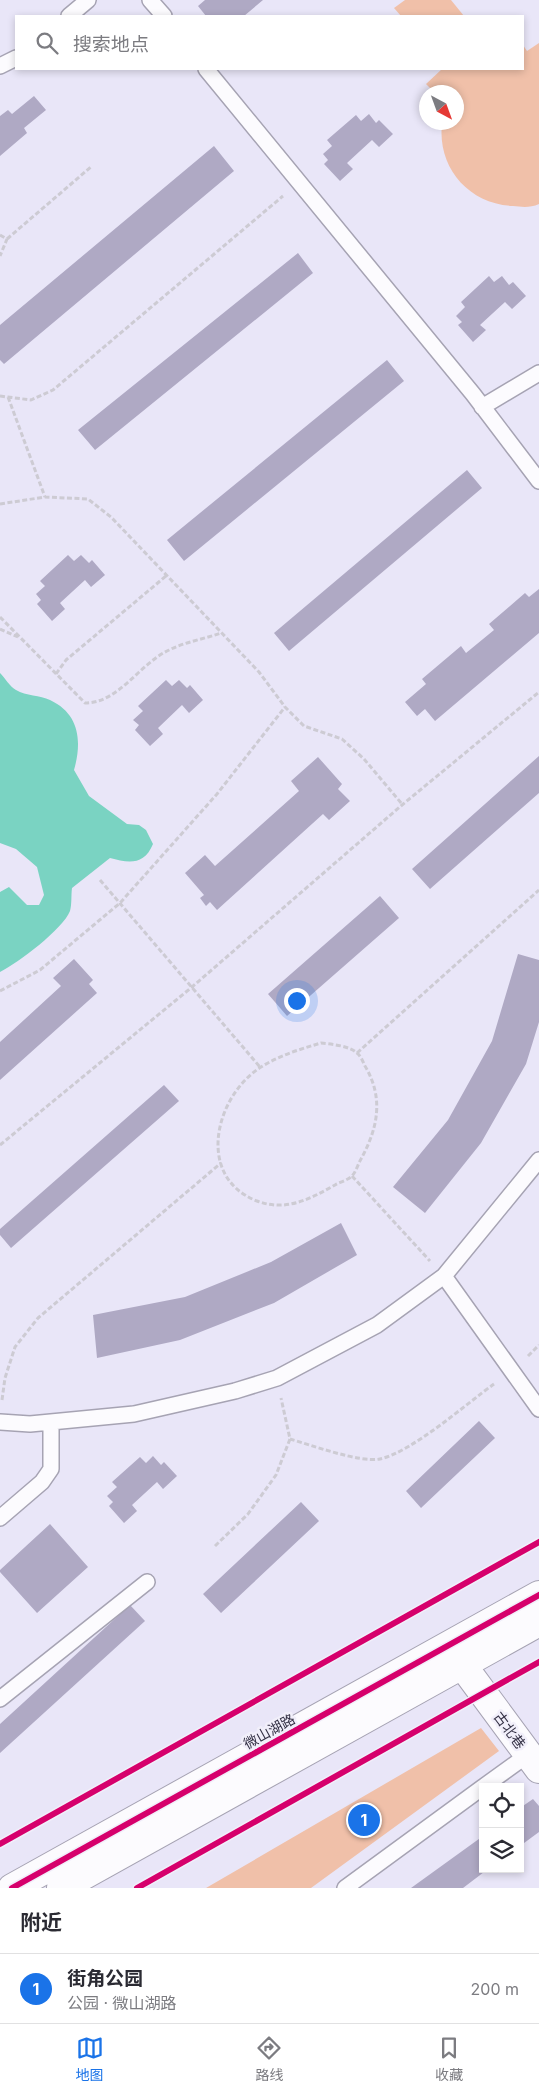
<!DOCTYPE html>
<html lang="zh">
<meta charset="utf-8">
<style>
:root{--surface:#fff;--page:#f7f7f7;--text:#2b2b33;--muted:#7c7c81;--line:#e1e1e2;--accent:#1a73e8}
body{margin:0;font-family:Inter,"Noto Sans SC",sans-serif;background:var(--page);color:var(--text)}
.controls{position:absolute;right:15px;bottom:15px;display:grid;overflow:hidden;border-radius:0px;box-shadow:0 2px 8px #0003}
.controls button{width:45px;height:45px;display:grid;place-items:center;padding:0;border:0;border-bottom:1px solid var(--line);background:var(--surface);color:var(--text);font:25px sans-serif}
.compass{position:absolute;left:419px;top:85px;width:45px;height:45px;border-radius:50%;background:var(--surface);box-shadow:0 2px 8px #0003;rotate:139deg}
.you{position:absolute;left:296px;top:1000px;width:18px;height:18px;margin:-12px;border:4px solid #fff;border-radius:50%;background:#1a73e8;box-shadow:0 0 0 8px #1a73e833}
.badge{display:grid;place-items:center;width:32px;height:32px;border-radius:50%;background:var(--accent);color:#fff;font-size:16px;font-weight:700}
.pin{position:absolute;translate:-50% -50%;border:2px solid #fff;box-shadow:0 1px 5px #0006}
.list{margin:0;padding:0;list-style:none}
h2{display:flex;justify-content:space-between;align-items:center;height:65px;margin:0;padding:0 20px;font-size:21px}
h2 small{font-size:16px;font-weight:400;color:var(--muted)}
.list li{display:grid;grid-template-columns:32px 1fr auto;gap:15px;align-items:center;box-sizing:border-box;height:70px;padding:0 20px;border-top:1px solid var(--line)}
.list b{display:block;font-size:19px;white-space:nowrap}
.list p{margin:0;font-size:16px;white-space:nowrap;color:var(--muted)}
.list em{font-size:16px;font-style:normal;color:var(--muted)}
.icon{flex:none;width:28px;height:28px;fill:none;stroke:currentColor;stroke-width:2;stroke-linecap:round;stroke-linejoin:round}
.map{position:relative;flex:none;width:539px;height:1888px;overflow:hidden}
.search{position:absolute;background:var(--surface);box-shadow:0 2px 8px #0003;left:15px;right:15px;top:15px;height:55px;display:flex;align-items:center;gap:12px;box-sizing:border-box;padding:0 18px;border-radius:0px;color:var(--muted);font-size:19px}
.sheet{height:135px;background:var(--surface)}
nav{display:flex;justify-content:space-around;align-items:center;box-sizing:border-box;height:70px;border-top:1px solid var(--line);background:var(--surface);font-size:14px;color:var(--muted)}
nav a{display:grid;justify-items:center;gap:2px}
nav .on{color:var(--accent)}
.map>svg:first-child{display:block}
.green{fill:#f0c0a9}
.water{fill:#7ad3c2}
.building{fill:#afa9c4}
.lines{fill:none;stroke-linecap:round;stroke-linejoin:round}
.service-casing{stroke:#a6a3b3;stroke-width:18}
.minor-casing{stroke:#a6a3b3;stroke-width:30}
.tertiary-casing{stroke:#a6a3b3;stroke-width:30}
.path{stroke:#cdcbd3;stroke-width:3;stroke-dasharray:5 2.5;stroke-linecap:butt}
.service{stroke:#fcfbfe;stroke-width:15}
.minor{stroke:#fcfbfe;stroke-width:28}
.tertiary{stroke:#fcfbfe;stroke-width:28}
.cycleway-casing{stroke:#f1effa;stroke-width:9}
.cycleway{stroke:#d6006c;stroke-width:6}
.labels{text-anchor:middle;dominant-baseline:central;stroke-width:5;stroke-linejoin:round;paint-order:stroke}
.street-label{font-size:14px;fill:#322f43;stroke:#f1effa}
</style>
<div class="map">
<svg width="539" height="1888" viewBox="0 0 539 1888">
<rect width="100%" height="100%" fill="#e9e6f8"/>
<path class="green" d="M405 0H451L464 16H401L394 8Z
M539 43V204C530 208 522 207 513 206 468 204 437 167 442 123L456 122V92H434L426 84 442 69H523V45L527 51Z
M481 1728 499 1751 311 1888H206Z"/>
<path class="water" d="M0 673C5 678 10 687 16 690 26 696 40 695 50 700 80 714 82 742 74 770L89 796 127 824 139 825 146 830 153 844C144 866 128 863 110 858L72 888C71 895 72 904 70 911 63 929 18 963 0 972V892L9 887 27 905H39L44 895 37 867 16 849 0 843Z"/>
<path class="building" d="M205 0H263L244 16H206L198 6Z
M34 96 46 110 24 128 27 133 0 156V116L8 110 12 114Z
M369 114 376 123 379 120 393 134 379 147 372 140 347 163 353 169 340 181 324 164 328 160 323 154 332 146 327 140 356 115 361 121Z
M214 146 234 171 4 364 0 360V325Z
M298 253 313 273 95 450 78 430Z
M489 276 494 282 502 276 509 285 513 282 526 296 512 309 505 302 480 325 486 330 473 342 458 325 462 322 456 316 465 307 461 302Z
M387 360 404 381 184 561 167 540Z
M467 470 482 488 289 651 274 633Z
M68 555 74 561 81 555 89 563 92 560 105 575 91 587 85 580 60 603 65 609 52 621 37 604 41 600 36 594 45 586 40 581Z
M539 589V633L435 721 425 709 417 716 405 702 426 684 422 679 461 646 466 653 494 630 489 624 525 593 529 597Z
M166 680 172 686 179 680 187 688 190 685 203 700 189 713 182 705 158 728 163 734 150 746 135 730 139 725 133 720 143 711 138 706Z
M539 756V793L430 889 412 869Z
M318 757 342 784 338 789 350 801 329 820 323 814 217 910 210 902 206 906 200 898 204 895 185 873 205 855 215 866 299 791 291 781Z
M380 896 399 918 287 1016 268 994Z
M518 954 539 960V1022L526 1064 481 1143 425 1213 393 1187 448 1120 492 1041Z
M74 959 93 980 89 984 97 993 0 1080V1042L61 986 53 978Z
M164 1085 179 1101 11 1248 0 1235V1229Z
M341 1223 357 1255 274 1303 180 1340 97 1358 93 1315 185 1297 271 1262Z
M479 1421 495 1438 421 1508 406 1491Z
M153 1456 161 1465 164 1462 177 1476 163 1489 157 1482 132 1505 137 1511 124 1523 109 1506 113 1502 107 1496 117 1487 112 1482 140 1457 146 1463Z
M301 1502 319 1521 221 1613 203 1594Z
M50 1524 88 1567 37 1613 0 1572V1570Z
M130 1605 145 1621 0 1753V1724Z
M533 1799 539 1806V1832L520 1846V1808Z
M483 1836V1869H488L463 1888H411Z"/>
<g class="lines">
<defs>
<path id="service" d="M150 0 164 16
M69 16 88 0
M0 66 16 58
M206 69 473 394 539 481
M482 407 539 373
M444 1276 539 1409
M0 1422 30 1424 134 1414 235 1391 277 1378 377 1325 444 1276 539 1160
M0 1518 42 1482 51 1469V1423
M0 1699 147 1582
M483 1787 533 1751
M345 1888 483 1787"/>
<path id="minor" d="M463 1666 539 1769"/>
<path id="tertiary" d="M12 1888 539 1595
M61 1888 539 1622"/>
</defs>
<use href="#service" class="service-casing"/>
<use href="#minor" class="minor-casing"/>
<use href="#tertiary" class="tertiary-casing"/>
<path class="path" d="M0 235 7 239 0 256
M7 239 92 166
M0 396 31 400 53 390 283 196
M8 397 45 497
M0 504 45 497 88 499 111 517 259 672 285 707 304 726 342 739 364 759 402 804
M0 617 85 703C119 703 139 664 169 650 185 642 204 639 221 633
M0 629 18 637
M56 674 66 660 166 576
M100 880 260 1067
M0 991 40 970 120 903 217 794 285 707
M321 1043C331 1044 350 1046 357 1053 361 1056 363 1062 365 1066 384 1098 378 1128 361 1159 358 1164 356 1172 352 1176 348 1180 340 1182 335 1185 310 1199 286 1212 257 1201 195 1177 215 1096 261 1067 280 1055 301 1049 321 1043Z
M357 1053 539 890
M0 1145 192 987 402 805 539 692
M352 1176 430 1261
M528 1356 539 1345
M2 1400 5 1378 15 1347 38 1318 221 1163
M290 1439C311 1445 360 1463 380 1459 412 1452 466 1404 494 1384
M215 1546 248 1514 276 1475 290 1439 281 1398"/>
<use href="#service" class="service"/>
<use href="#minor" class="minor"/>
<use href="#tertiary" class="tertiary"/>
<defs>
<path id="cycleway" d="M0 1844 539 1542
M12 1888 539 1595
M137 1888 539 1662"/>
</defs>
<use href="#cycleway" class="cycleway-casing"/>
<use href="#cycleway" class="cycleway"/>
</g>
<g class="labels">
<g class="street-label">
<text transform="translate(510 1730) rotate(53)">古北巷</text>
<text transform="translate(269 1731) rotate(-29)">微山湖路</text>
</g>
</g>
</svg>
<div class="controls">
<button><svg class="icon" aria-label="locate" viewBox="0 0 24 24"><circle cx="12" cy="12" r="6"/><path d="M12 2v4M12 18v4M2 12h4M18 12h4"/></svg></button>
<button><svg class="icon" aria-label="layers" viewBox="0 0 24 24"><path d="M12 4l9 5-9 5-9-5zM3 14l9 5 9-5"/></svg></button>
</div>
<svg class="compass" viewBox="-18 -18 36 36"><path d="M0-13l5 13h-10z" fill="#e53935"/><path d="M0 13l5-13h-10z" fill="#7c7c81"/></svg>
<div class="you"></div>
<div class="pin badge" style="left:364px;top:1820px">1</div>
<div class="search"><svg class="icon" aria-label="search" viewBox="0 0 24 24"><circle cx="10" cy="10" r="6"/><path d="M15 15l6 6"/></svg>搜索地点</div>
</div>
<section class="sheet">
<h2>附近<small></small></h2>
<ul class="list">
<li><span class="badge">1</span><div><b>街角公园</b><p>公园 · 微山湖路</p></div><em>200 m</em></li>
</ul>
</section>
<nav>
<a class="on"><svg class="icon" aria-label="map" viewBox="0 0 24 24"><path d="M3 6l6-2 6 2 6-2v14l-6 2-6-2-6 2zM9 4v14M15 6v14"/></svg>地图</a>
<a><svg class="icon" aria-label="directions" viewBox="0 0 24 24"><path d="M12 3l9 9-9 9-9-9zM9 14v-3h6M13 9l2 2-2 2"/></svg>路线</a>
<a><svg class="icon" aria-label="saved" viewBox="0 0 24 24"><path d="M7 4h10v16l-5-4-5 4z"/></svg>收藏</a>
</nav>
